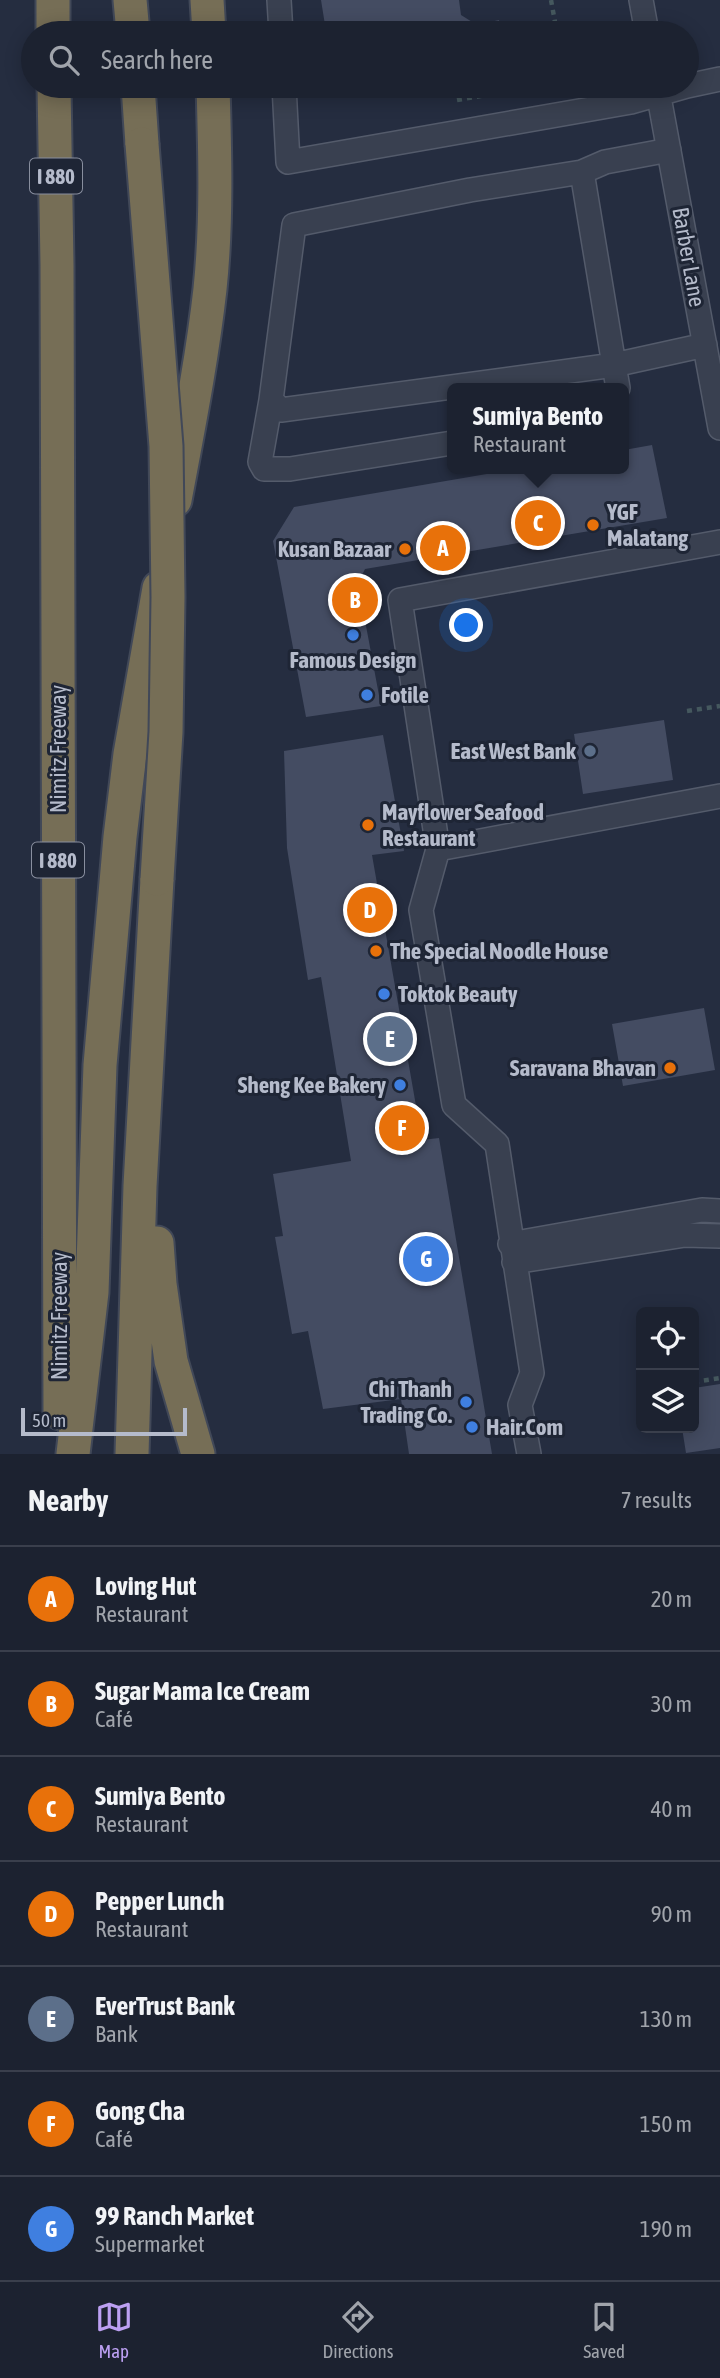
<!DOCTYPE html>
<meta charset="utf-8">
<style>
:root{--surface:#1c2230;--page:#292f3c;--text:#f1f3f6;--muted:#a0a4ab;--line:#3a3f4c;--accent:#bca0f2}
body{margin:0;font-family:"Asap Condensed",sans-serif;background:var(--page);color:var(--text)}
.controls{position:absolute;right:21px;bottom:21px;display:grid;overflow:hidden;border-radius:10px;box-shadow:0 4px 18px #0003}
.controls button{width:63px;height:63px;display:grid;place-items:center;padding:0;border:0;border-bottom:2px solid var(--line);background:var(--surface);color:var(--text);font:35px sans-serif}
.scale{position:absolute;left:21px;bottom:18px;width:166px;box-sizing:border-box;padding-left:7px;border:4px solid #b5bbcb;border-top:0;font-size:19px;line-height:24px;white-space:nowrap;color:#b5bbcb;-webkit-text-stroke:5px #1e2535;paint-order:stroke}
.you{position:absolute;left:467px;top:626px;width:24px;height:24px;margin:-18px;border:5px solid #fff;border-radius:50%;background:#1a73e8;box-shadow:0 0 0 10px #1a73e833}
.badge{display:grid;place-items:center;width:46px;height:46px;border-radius:50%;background:var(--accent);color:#fff;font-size:23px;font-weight:700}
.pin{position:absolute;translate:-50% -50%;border:4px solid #fff;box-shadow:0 2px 7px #0006}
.popup{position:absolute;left:447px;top:383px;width:182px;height:91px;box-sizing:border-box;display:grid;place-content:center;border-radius:10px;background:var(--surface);filter:drop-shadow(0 2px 5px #0005);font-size:23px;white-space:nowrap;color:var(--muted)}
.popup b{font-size:26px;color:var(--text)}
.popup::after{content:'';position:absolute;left:50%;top:100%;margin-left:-14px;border:14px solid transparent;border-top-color:var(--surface)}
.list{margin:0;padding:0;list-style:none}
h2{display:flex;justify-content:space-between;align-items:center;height:91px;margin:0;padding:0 28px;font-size:30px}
h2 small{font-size:23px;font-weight:400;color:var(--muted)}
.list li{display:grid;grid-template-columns:46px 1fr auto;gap:21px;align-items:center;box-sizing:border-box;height:105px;padding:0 28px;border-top:2px solid var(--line)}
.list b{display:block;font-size:26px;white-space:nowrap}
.list p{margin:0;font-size:23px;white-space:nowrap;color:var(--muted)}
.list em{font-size:23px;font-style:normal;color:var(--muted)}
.icon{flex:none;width:38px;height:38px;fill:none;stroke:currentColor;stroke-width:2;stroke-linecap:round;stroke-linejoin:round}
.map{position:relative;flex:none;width:720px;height:1454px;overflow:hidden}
.search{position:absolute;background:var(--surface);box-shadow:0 4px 18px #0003;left:21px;right:21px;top:21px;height:77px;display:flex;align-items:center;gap:18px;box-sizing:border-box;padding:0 24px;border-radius:38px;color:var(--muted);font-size:26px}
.sheet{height:826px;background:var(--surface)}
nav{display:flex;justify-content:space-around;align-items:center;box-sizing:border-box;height:98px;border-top:2px solid var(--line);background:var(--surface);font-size:19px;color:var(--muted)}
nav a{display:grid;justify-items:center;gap:4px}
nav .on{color:var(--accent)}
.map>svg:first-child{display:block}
.building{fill:#444c62}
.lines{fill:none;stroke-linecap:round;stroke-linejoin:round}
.minor-casing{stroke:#545b6b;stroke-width:26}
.highway-casing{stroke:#414858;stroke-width:37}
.path{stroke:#45585e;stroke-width:4.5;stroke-dasharray:5 5;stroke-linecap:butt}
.minor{stroke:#394050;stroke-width:23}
.highway{stroke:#766e56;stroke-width:33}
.highway-bridge-casing{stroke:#414858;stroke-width:37;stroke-linecap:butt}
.highway-bridge{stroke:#766e56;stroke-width:33}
.food-dot{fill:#e8710a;stroke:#1e2535;stroke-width:2.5}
.shop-dot{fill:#3f7fe0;stroke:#1e2535;stroke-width:2.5}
.service-dot{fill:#5c6f8a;stroke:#1e2535;stroke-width:2.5}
.labels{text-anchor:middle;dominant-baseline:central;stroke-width:6;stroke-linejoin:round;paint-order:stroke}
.shield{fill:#1e2535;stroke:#888e9e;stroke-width:2}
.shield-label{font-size:21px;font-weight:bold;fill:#b5bbcb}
.street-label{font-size:23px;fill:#b5bbcb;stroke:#1e2535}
.poi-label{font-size:23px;font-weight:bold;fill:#b5bbcb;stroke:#1e2535;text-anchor:start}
</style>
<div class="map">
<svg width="720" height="1454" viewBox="0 0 720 1454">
<rect width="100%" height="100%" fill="#252d40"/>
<path class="building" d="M321 0H459L461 15 477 25 499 20 501 31 536 24 538 33H339L325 25Z
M652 445 667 518 365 569 358 583 381 706 306 717 273 541 294 507 516 469H624V450Z
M664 720 673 780 583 794 574 734Z
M383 735 404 851 372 855 422 1140 439 1138 492 1454H409L401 1399 323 1409 308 1331 292 1334 275 1237 283 1236 273 1174 351 1161 321 977 308 980 287 848 284 751Z
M704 1008 715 1070 623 1086 612 1024Z
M720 1384V1448L686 1453 682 1428H694V1388Z"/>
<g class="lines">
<defs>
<path id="minor" d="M279 0 281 33
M641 0 647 33
M284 86 288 162 631 102 687 86 720 79
M657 86 720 428
M582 172 605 162 669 150
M618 388 614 365 582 172 470 190 294 225 271 400 281 410 614 365 705 345
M271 400 260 462 264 469H290L452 443
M438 849 720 796
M510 1244 702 1210 720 1211
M514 1262 685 1235 720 1236
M529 1454 520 1405 532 1373 497 1144 454 1105 421 910 438 849 400 600 720 542"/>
<path id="highway" d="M53 0V33
M130 0 133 33
M207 0 209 33
M54 86 57 265 60 1413
M138 86 142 144
M175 500C188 430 202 360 210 289 217 222 215 153 213 86
M157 1243 160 1284 171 1361 198 1454
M73 1454 92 1292 100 1065 120 837 130 754 159 588
M132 1454 140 1186 157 879"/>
</defs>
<use href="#minor" class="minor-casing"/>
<use href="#highway" class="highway-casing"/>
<path class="path" d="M551 0 557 33
M457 100 540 86
M687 711 720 706
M694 1382 720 1378"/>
<use href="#minor" class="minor"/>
<use href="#highway" class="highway"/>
<defs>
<path id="highway-bridge" d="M142 144 166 446 168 597 166 732 157 879"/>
</defs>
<use href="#highway-bridge" class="highway-bridge-casing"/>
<use href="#highway-bridge" class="highway-bridge"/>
</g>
<g class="food-dot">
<circle cx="593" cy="525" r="7"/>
<circle cx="405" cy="549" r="7"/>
<circle cx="368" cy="825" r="7"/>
<circle cx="376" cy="951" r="7"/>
<circle cx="670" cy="1068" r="7"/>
</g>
<g class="shop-dot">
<circle cx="353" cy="635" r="7"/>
<circle cx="367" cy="695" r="7"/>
<circle cx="384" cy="994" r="7"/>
<circle cx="400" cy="1085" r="7"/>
<circle cx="466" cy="1402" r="7"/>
<circle cx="472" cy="1427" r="7"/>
</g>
<circle class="service-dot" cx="590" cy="751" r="7"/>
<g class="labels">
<g class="shield">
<rect x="30" y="158.5" width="52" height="35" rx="5"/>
<rect x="32" y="842.5" width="52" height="35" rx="5"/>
</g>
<g class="shield-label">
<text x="56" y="176">I 880</text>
<text x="58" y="860">I 880</text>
</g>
<g class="street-label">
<text transform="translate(689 257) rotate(80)">Barber Lane</text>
<text transform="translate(58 749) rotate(-90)">Nimitz Freeway</text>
<text transform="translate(59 1316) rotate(-90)">Nimitz Freeway</text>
</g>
<g class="poi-label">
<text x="607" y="512">YGF<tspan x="607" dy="26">Malatang</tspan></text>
<text x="391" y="549" text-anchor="end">Kusan Bazaar</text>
<text x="353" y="660" text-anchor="middle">Famous Design</text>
<text x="381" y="695">Fotile</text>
<text x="576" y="751" text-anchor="end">East West Bank</text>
<text x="382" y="812">Mayflower Seafood<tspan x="382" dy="26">Restaurant</tspan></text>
<text x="390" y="951">The Special Noodle House</text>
<text x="398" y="994">Toktok Beauty</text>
<text x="656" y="1068" text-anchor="end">Saravana Bhavan</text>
<text x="386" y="1085" text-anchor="end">Sheng Kee Bakery</text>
<text x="452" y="1389" text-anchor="end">Chi Thanh<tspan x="452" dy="26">Trading Co.</tspan></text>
<text x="486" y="1427">Hair.Com</text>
</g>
</g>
</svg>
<div class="controls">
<button><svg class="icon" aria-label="locate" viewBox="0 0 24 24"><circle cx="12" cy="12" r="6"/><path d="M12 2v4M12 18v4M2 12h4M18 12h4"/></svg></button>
<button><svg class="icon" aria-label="layers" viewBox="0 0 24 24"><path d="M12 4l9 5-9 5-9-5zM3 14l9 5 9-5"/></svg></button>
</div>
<div class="scale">50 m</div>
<div class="you"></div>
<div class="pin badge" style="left:443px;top:548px;background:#e8710a">A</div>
<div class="pin badge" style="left:355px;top:600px;background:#e8710a">B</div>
<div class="pin badge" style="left:538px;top:523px;background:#e8710a">C</div>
<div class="popup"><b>Sumiya Bento</b>Restaurant</div>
<div class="pin badge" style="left:370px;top:910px;background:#e8710a">D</div>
<div class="pin badge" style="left:390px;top:1039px;background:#5c6f8a">E</div>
<div class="pin badge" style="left:402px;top:1128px;background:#e8710a">F</div>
<div class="pin badge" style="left:426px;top:1259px;background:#3f7fe0">G</div>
<div class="search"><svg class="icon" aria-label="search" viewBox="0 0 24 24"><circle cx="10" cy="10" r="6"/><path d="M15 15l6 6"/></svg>Search here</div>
</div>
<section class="sheet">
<h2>Nearby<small>7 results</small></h2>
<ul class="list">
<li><span class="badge" style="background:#e8710a">A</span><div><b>Loving Hut</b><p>Restaurant</p></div><em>20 m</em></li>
<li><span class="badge" style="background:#e8710a">B</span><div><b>Sugar Mama Ice Cream</b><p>Café</p></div><em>30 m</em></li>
<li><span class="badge" style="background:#e8710a">C</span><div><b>Sumiya Bento</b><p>Restaurant</p></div><em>40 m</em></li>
<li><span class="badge" style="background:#e8710a">D</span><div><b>Pepper Lunch</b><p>Restaurant</p></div><em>90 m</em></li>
<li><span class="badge" style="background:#5c6f8a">E</span><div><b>EverTrust Bank</b><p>Bank</p></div><em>130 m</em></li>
<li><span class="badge" style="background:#e8710a">F</span><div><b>Gong Cha</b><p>Café</p></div><em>150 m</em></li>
<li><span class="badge" style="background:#3f7fe0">G</span><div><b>99 Ranch Market</b><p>Supermarket</p></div><em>190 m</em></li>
</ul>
</section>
<nav>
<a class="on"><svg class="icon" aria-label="map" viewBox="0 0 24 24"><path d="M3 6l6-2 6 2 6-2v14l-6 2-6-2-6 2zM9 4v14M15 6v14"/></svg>Map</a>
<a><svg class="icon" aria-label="directions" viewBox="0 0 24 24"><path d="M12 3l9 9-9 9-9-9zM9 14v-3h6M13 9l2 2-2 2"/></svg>Directions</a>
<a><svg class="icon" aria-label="saved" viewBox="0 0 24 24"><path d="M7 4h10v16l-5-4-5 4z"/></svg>Saved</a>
</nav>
